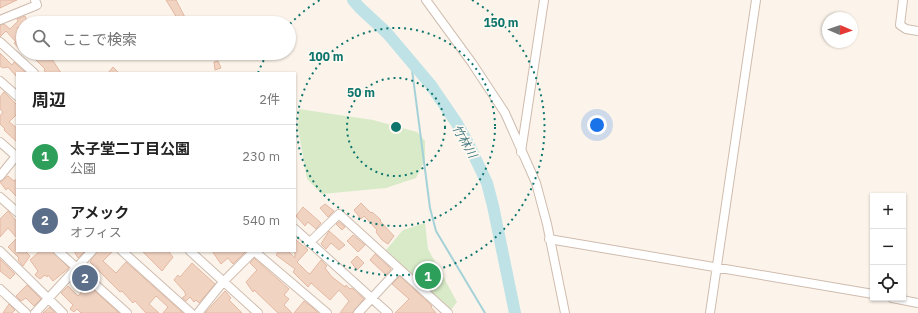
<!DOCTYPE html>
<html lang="ja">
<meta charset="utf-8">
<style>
:root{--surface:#fff;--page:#f6f6f6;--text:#222;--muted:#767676;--line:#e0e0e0;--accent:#e36c53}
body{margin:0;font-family:"IBM Plex Sans","Noto Sans JP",sans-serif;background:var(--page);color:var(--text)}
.controls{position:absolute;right:12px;bottom:12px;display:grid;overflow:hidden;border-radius:0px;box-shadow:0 1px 3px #0004}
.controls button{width:36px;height:36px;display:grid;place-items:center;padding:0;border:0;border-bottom:1px solid var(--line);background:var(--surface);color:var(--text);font:20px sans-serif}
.compass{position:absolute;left:822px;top:12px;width:36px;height:36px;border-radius:50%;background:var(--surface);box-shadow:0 1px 3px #0004;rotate:92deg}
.you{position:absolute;left:597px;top:125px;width:14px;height:14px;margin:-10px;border:3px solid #fff;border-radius:50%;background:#1a73e8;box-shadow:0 0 0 6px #1a73e833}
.badge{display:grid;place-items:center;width:26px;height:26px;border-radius:50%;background:var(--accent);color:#fff;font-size:13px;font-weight:700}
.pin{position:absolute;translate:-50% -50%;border:2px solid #fff;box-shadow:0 1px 4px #0006}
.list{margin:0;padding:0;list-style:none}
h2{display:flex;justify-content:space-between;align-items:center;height:52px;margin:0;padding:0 16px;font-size:17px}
h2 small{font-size:13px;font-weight:400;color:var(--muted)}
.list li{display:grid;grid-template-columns:26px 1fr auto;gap:12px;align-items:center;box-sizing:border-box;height:64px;padding:0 16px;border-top:1px solid var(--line)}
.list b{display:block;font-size:15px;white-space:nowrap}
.list p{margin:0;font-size:13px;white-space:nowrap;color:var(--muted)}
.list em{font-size:13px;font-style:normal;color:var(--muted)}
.icon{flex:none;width:22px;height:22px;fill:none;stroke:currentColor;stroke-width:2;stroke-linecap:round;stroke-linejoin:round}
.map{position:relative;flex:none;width:918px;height:313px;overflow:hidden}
.search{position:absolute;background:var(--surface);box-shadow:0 1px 3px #0004;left:16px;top:16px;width:280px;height:44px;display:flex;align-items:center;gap:10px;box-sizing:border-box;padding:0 14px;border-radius:22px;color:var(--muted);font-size:15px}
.panel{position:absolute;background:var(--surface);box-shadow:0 1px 3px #0004;left:16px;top:72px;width:280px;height:180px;border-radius:0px}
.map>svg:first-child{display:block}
.green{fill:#d8eac8}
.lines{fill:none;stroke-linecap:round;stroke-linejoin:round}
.stream{stroke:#a5d2d8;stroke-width:2}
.river{stroke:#bee2e6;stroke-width:12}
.building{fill:#f1d3c2;stroke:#e4b8a3}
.minor-casing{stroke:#cfbcaf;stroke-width:10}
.minor{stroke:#fff;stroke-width:8}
.ring{fill:none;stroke:#0f766e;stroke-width:2;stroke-dasharray:2 4}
.labels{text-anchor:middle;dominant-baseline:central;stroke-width:3.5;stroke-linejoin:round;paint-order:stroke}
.water-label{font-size:12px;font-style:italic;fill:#437b83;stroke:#fff9f1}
.centre{fill:#0f766e;stroke:#fff9f1;stroke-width:2}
.ring-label{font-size:12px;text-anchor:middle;font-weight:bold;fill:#0f766e;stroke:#fff9f1;stroke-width:3.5;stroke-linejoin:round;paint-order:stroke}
</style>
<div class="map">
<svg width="918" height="313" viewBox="0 0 918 313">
<rect width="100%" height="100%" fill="#fcf4ea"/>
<path class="green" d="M299 109 373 120 417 132 425 141V160L416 178 386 188 322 194 307 179 298 128Z
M425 223 428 249 457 302 450 311 386 250 403 230Z"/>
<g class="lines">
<path class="stream" d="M411 62 430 208 436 231 485 313"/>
<path class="river" d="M353 0 360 8 387 33 430 84 456 122 468 143 487 183 493 206 515 313"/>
</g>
<path class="building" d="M0 0H17L0 8Z
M166 0H176L187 21 180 23Z
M25 16 28 23H23V33L20 27 17 28 23 34V53L14 43 16 42 6 31 0 37V25L4 24 10 29 18 21 17 19Z
M0 53 12 65 14 62 26 73H17L16 76 8 67 3 68 0 66Z
M33 53H45L52 59 61 73H46L44 70 45 69 36 60 38 58Z
M218 61 221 68 215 70 214 62Z
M113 67 119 73H108Z
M4 92 17 105V114L9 122 17 128V142L4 130 5 129 0 124V116L3 112 0 109V97Z
M8 176 14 181 17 179V197L8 188 6 190 0 182Z
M361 203 371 213 372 212 381 220 380 221 394 236 388 244 382 240 376 232 377 230 364 216 361 219 354 210Z
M325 204 334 211 328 217 320 208Z
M303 207 321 223 316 229 308 222 305 226 296 216Z
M8 211 17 222V251H25L30 256 23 266 18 260 19 258 8 247 17 238 8 228 0 237V219Z
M339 222 345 227 342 230 336 224Z
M329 231 345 245 339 250 331 243 326 249 321 244Z
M353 235 365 245 358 252 347 241Z
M295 239 308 250 297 262 308 273 310 274 321 260 327 266 325 268 332 277 345 287 346 285 350 289 352 288 364 299 352 313H340L349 301 339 290 330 300 311 283 308 287 293 272 295 269 276 255 279 251H288L295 258Z
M40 251H52L69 268 53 281 48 275 47 277 45 275 40 279 35 275 38 271 30 260Z
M74 251H85L78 258Z
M97 251H113L103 261 116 273 126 262 183 313H163L168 307 156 296 149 304 159 313H146L135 301 133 303 122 291 120 292 90 262Z
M142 251H168L173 257 162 271Z
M212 251H246L233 264 228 258 221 264Z
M375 254 391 269 386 275 370 260Z
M357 256 364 263 357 270 351 262Z
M254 258 289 289 284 295 289 299 284 305 292 313H278L254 290 253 292 246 282 257 270 250 263Z
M0 259 15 274 10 279 0 271Z
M192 263 215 284 199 303 196 300 194 302 190 297 186 301 182 298 186 295 184 291 174 280 178 275 180 277Z
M400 276 432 306 431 307 436 313H395L409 299 392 284Z
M27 285 41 299 34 306 26 298 21 301 16 296Z
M88 285 119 313H81L77 309 74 312 70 309 73 305 61 293 68 286 78 296Z
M225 291 231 298 229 300 242 313H205Z
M304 301 313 308 318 313H294Z
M9 304 15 310 12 313H3Z
M50 307 55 313H43Z"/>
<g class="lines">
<defs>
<path id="minor" d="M426 0 472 63 505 113 536 183 547 224 565 313
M903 0 900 25 906 29 918 31
M0 20 37 5 35 0
M0 42 34 73
M0 81 17 96
M0 142 17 157
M521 152 544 0
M0 176 17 155
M0 197 17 212
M295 229 388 313
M549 239 873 294
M309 243 339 214 448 313
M0 251 63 313
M58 251 127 313
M122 251 191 313
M190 251 258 313
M254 251 327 313
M0 289 26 313
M892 298 918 303
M35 313 92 251
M198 313 223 282 254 251
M358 313 399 269
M710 313 756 0"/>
</defs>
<use href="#minor" class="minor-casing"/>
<use href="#minor" class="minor"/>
</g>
<g class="ring">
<circle cx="396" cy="127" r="49"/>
<circle cx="396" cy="127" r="99"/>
<path d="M258 73A148 148 0 0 1 267 54M290 24A148 148 0 0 1 320 0M472 0A148 148 0 1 1 295 235"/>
</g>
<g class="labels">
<g class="water-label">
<text transform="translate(465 141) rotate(60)">竹林川</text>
</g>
</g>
<circle cx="396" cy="127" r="6" class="centre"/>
<g class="ring-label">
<text x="501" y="27">150 m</text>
<text x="326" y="61">100 m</text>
<text x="361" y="97">50 m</text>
</g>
</svg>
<div class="controls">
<button>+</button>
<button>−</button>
<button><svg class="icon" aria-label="locate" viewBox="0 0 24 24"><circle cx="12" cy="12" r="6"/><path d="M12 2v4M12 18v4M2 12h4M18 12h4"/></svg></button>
</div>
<svg class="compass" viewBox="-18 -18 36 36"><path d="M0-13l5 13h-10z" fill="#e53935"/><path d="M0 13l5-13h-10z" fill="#767676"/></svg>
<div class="you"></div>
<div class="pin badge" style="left:428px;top:276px;background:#2e9e5b">1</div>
<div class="pin badge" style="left:85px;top:278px;background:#5c6f8a">2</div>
<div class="search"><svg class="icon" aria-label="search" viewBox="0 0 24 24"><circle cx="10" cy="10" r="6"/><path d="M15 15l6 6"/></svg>ここで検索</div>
<section class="panel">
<h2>周辺<small>2件</small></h2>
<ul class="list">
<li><span class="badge" style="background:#2e9e5b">1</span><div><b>太子堂二丁目公園</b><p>公園</p></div><em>230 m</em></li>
<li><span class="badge" style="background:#5c6f8a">2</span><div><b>アメック</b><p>オフィス</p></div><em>540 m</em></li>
</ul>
</section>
</div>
